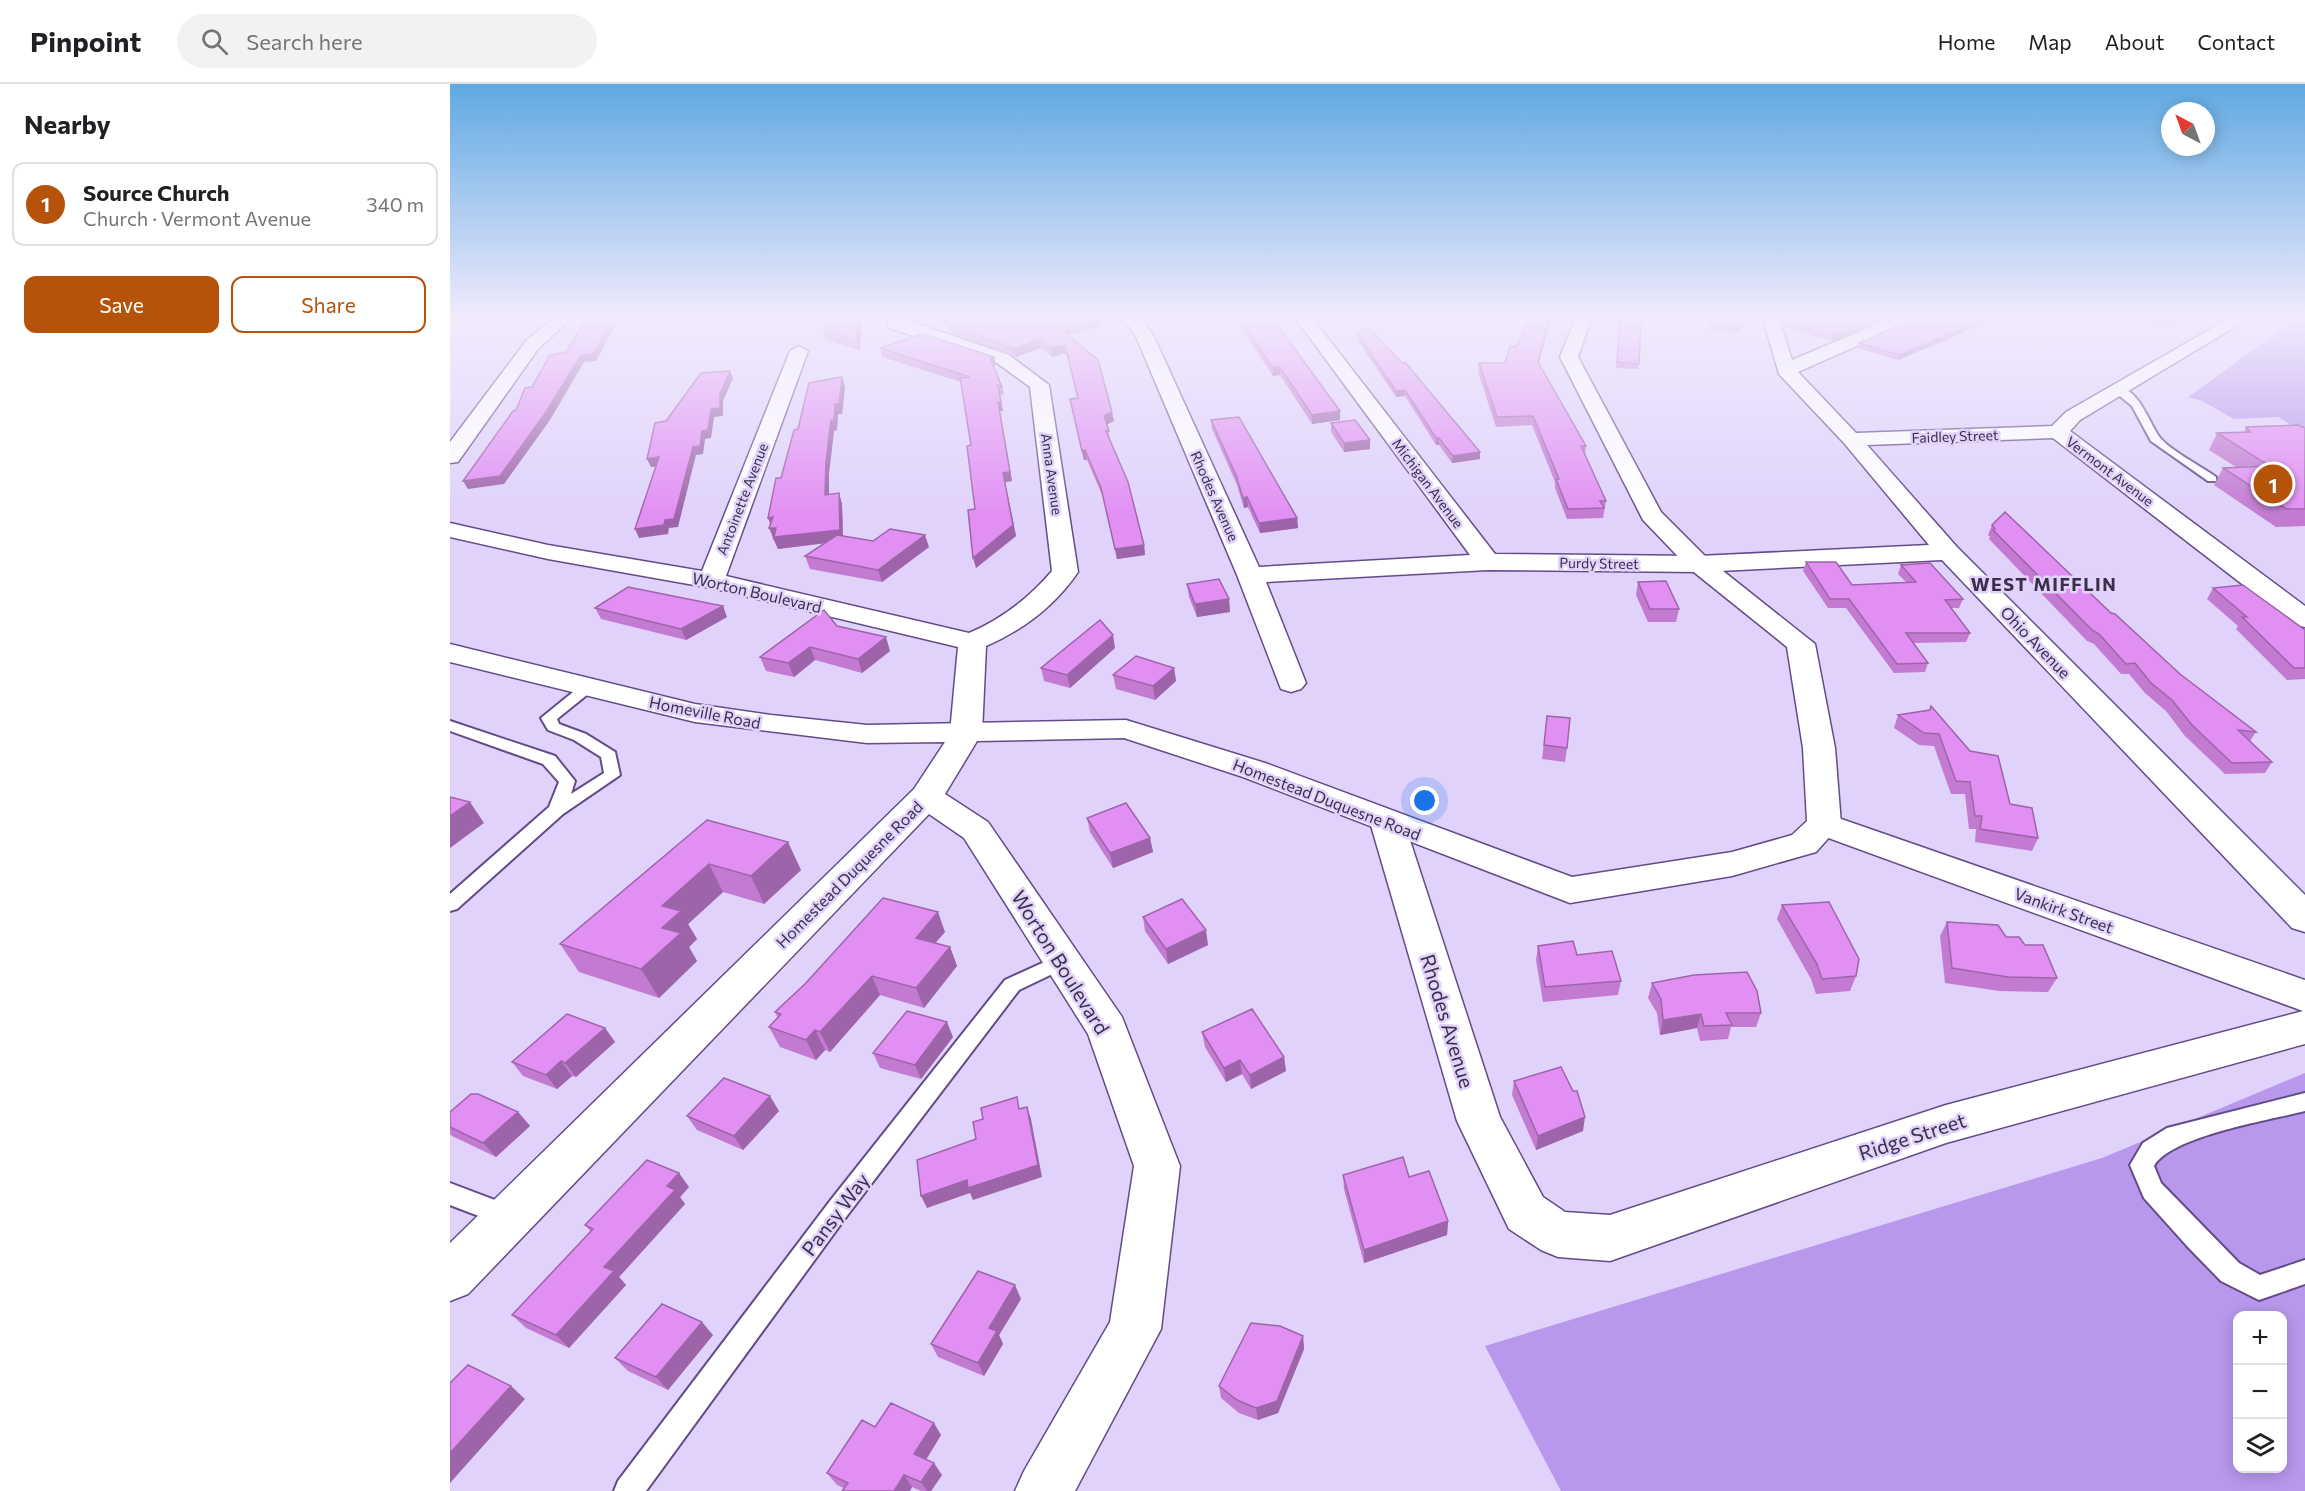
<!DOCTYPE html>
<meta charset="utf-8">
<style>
:root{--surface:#fff;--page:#f2f2f2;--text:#202124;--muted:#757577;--line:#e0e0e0;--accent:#b45309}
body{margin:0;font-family:Commissioner,sans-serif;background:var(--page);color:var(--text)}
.controls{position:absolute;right:18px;bottom:18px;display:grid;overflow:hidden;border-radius:12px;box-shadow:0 3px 15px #0003}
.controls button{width:54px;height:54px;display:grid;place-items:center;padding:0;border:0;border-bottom:2px solid var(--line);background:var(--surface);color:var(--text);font:30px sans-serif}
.compass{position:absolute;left:1711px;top:18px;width:54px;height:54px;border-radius:50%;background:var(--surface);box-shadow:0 3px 15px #0003;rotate:319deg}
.you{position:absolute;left:975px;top:717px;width:21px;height:21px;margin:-15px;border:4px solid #fff;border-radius:50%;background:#1a73e8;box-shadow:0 0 0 9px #1a73e833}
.badge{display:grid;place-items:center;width:39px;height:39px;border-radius:50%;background:var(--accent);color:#fff;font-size:20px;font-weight:700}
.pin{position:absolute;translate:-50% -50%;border:3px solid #fff;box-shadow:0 2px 6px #0006}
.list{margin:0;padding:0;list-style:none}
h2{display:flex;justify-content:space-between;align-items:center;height:78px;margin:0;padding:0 24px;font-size:26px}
h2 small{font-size:20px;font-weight:400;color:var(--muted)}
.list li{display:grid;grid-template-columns:39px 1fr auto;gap:18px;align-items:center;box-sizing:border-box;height:84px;margin:0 12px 12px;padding:0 12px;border:2px solid var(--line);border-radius:12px}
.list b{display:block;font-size:22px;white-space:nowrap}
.list p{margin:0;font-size:20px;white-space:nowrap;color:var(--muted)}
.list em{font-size:20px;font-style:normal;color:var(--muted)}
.actions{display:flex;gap:12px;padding:18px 24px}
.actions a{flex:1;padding:14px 0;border:2px solid var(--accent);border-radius:12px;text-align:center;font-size:21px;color:var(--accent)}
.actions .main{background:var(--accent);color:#fff}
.icon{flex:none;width:33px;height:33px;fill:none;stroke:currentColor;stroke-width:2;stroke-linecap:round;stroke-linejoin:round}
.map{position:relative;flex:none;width:1855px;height:1407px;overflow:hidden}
header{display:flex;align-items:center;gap:36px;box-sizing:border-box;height:84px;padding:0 30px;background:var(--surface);border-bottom:2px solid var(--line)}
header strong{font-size:28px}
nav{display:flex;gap:33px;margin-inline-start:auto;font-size:21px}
.search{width:420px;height:54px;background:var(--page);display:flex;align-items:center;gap:15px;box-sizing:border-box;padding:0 21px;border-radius:33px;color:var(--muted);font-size:22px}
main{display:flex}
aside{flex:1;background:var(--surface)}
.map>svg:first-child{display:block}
.green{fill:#b798ed;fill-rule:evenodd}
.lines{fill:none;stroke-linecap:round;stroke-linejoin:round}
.lane-casing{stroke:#634c88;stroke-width:4}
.street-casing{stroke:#634c88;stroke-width:3}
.secondary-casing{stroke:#634c88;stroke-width:3}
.lane{fill:#fff;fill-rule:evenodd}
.street{fill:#fff;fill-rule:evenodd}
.secondary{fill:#fff;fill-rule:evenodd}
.wall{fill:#c27bd1}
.shaded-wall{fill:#9e64aa}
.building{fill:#e28ff3;stroke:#9e64aa;stroke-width:1.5}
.labels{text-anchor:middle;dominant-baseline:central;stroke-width:5;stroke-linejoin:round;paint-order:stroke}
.far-street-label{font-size:14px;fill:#392f4a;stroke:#e0d2fb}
.street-label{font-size:16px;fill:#392f4a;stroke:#e0d2fb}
.far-district-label{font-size:18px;font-weight:bold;letter-spacing:1.5px;fill:#392f4a;stroke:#e0d2fb}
.near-street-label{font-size:20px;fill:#392f4a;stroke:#e0d2fb}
</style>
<header>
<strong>Pinpoint</strong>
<div class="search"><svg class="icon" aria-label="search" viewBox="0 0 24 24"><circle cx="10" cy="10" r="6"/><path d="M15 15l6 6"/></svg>Search here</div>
<nav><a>Home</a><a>Map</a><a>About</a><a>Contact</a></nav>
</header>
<main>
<aside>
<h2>Nearby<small></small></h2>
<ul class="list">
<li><span class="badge">1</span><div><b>Source Church</b><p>Church · Vermont Avenue</p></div><em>340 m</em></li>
</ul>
<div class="actions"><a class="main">Save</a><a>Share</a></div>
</aside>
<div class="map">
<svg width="1855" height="1407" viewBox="0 0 1855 1407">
<rect width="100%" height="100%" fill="#e0d2fb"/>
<path class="green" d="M1845 236 1855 238V351L1829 333 1784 335 1752 317 1738 313Z
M1855 989V1407H1111L1035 1262 1652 1074ZM1788 1232H1832V1384H1788Z"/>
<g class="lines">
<defs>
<path id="lane" d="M1665 304C1687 301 1698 336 1708 351 1717 365 1751 382 1766 393V397H1758L1701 357 1682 322 1665 308Z
M138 599 145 603 143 606 107 635 109 640 136 650 165 668 170 691 113 730 7 825 0 827V810L99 723 109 698 93 680 0 647V637L105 672 125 697 121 710 154 689 151 673 124 656 98 646 91 634 133 600Z
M612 870 619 872 622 877 619 882 569 906 396 1133 196 1407H164L168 1397 380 1117 555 896Z
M1855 1009V1027C1820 1036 1721 1052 1704 1082L1711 1099 1789 1179 1810 1191 1855 1176V1200L1809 1216 1771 1197 1737 1162 1694 1114 1680 1081 1693 1059 1717 1044Z
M0 1099 63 1123 67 1131 63 1139 55 1142 0 1121Z"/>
<path id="street" d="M103 235H121L88 265 8 378 0 379V358L76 257Z
M437 235H453L559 271 599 301 628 488C605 522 573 546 536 562L532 649 527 656 516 658 505 656 500 649 508 563 261 504 98 475 0 453V439L98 461 252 487 340 267 349 262 358 267 276 492 519 549C552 535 579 514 602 487L580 303 547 279 439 244Z
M668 235 693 236 705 255 809 483 1020 471 846 235H863L1045 470 1249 472 1479 461 1394 359 1329 290 1313 235H1329L1342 276 1439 235H1461L1459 239 1348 288 1406 349 1602 342 1616 328 1778 235H1798L1630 336 1620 347 1855 522V543L1845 541 1603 354 1417 361 1507 463 1855 811V848L1842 844 1492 476 1249 488 1038 486 816 498 856 599 851 605 841 608 831 605 787 491 687 255 680 243Z
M937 727 949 730 954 738 1050 1033 1093 1113 1115 1128 1160 1131 1496 1021 1853 927 1362 748 1357 740 1362 732 1374 729 1855 896V960L1496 1059 1160 1177 1108 1173 1091 1166 1059 1145 1007 1037 920 738 925 730Z"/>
<path id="secondary" d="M1125 235H1141L1128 273 1211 428 1258 475 1365 560 1385 664 1391 740 1366 768 1282 792 1120 819 793 693 674 654 527 657 495 710 538 738 672 933 730 1082 711 1245 625 1407H565L574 1387 660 1238 684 1082 638 950 514 754 479 730 18 1210 0 1217V1159L464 705 495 658 417 659 245 638 0 578V560L245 620 321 631 417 641 676 636 815 679 1122 793 1282 768 1342 751 1357 737 1353 664 1337 563 1240 485 1193 436 1110 273Z"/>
</defs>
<use href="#lane" class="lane-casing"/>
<use href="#street" class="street-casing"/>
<use href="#secondary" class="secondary-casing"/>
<use href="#lane" class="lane"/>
<use href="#street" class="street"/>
<use href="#secondary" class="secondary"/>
</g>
<path class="wall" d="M375 235H412L410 266 376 256 373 246Z
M492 235H651L652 242 618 251 664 337 657 340 660 356 694 461 695 471 667 475 653 413 637 376H634L620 315 628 314 616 269 602 273 591 264 566 273 502 249Z
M785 235H823L890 327V336L862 340 830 291 823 292Z
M1168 235H1192L1188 285 1166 284 1170 240H1168Z
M1259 235H1290L1292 242 1290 249 1260 247Z
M1330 235H1433L1382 257 1334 243Z
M1462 235H1545L1448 276 1408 264 1409 259 1461 236Z
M1674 235H1731L1715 244Z
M908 251 1030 368V375L1002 379 989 361H986L955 312 946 313 908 257Z
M1068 259 1089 280 1136 362 1135 371 1156 417 1153 434 1117 435 1105 404V398L1082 341 1046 343 1028 288 1029 279H1055Z
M430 264 544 273 546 281 543 282 552 303 554 311 550 310 553 327H550L562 397 555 398 566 452 526 484 525 425 521 361 511 298 432 273Z
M395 303 392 330H388L387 346 384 347 379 389V411L389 409 392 420 393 452 423 457 479 463 432 498 360 485 355 472 374 459 328 465 324 456H323L321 440 318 434 331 394 348 345Z
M761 336 847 434 848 444 810 449 798 423 794 424 787 401 762 345Z
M881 339 920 356V365L894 368 881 348Z
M1796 343 1855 344V442L1826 443 1764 401 1773 384 1786 383 1759 366 1767 349 1794 348Z
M1542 441 1661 529 1730 590 1806 648 1800 657 1822 678 1815 689 1775 690 1735 652 1716 627 1695 609 1679 590H1671L1644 560 1637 557 1539 455 1540 453 1538 451Z
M1356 478 1402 501 1456 498 1448 490 1451 481 1513 515 1509 524H1501L1520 549 1516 558 1463 559 1478 579 1475 588 1444 589 1396 524H1378L1353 487Z
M1188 498 1229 525 1226 538H1198L1186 511Z
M737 500 779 515 780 528 747 533 739 513Z
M1763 504 1855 546V595L1837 596 1786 545 1788 542 1757 515Z
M145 524 277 533 236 556 151 535Z
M387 542 440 567 412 589 365 576 344 593 316 587 310 573Z
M665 564 620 604 594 597 591 584Z
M724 584 726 597 705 616 666 605 663 591Z
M1480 626 1560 720 1588 754 1582 767 1525 758 1526 745H1519L1515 710H1501L1484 662 1469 661 1444 644 1448 631Z
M1097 632 1117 664 1115 678 1092 675Z
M637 734 700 754 703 768 663 784 640 748Z
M257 736 351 786 314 820 273 808 238 840 247 855 239 863 247 877 209 914 129 888 110 860Z
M1332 821 1406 892 1400 907 1366 910 1361 895 1327 835Z
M693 833 758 861 718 880 695 847Z
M1497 838 1556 853 1607 894 1598 908 1550 907 1495 899 1490 852Z
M495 848 485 859 500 863 507 882 474 924 430 911 380 968 375 966 366 976 330 963 319 943 328 934 325 928Z
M1088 862 1127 871 1171 897 1168 911 1093 918 1086 876Z
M1202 899 1311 929 1306 943H1281L1278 955 1250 957 1247 944 1210 951 1207 929 1198 914Z
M155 944 165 958 126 993 122 992 107 1005 73 992 62 978Z
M752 948 834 973 836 987 801 1005 792 990 776 998 755 963Z
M503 953 471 995 430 984 423 969Z
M1064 997 1133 1047 1086 1066 1062 1011Z
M329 1027 293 1066 247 1046 237 1032Z
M0 1028H68L80 1042 46 1073 2 1052 0 1050Z
M893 1091 959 1093 998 1137 997 1151 914 1179 894 1105Z
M239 1103 230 1113 235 1120 169 1193 176 1201 119 1264 76 1244 62 1231 141 1148 135 1141Z
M571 1215 549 1251 553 1260 534 1292 488 1273 481 1260Z
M263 1251 218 1306 178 1287 165 1274Z
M853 1252 854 1265 828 1329 808 1336 789 1329 771 1314 769 1302Z
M425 1343 491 1351 476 1376 492 1391 481 1407H471L462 1403 460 1407H392L394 1404 387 1401 377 1389Z"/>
<path class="shaded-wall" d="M163 235H169L146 277 134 278 100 336 54 400 18 405 13 397 131 271Z
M408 235H412L410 266 407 256Z
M651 235 652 242 611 252 610 244Z
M1099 235H1101L1087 286 1088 278Z
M1423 235H1433L1382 257 1383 252Z
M1535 235H1545L1448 276 1450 271Z
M1725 235H1731L1715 244 1717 239Z
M589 255 591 264 566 273 564 265Z
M615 261 616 269 602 273 601 264Z
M544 273 546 281 542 283 540 274Z
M830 283V291L823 292V284Z
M280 287 283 294 273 317V332L264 333 261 354 255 355 253 370 246 371 228 443 219 444 218 450 189 454 185 445 215 436 243 363 252 347Z
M392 293 395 303 392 330H388L387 346 384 347 379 389V422L375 411 376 378 381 336Z
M955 306V312L946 313V307Z
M548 318H551L553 327H550L562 397 555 398 566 452 526 484 523 474Z
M890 327V336L862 340V331Z
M662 328 664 337 656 341 654 332Z
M986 354H989V361H986Z
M920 356V365L894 368V359Z
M635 366 637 376H634L632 367Z
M1030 368V375L1002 379 1003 372Z
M209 373 212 382 201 383 197 375Z
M389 409 392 420 393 457 328 465 319 444H322L318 434 323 433Z
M797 413 798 423 794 424 793 414Z
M847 434 848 444 810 449 809 439Z
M475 451 479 463 432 498 428 486Z
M694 461 695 471 667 475 665 465Z
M779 515 780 528 747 533 745 520Z
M273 522 277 533 236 556 231 545Z
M663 551 665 564 620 604 617 591Z
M436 553 440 567 412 589 408 575Z
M360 563 365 576 344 593 338 579Z
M724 584 726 597 705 616 703 602Z
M20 718 34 739 0 764V732Z
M700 754 703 768 663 784 660 769Z
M338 758 351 786 314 820 301 792Z
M259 780 273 808 238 840 247 855 239 863 247 877 209 914 191 885 212 844V822Z
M488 828 495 848 473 873 466 854Z
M756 846 758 861 718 880 716 865Z
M500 863 507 882 474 924 466 904Z
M422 892 430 911 380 968 370 948Z
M1251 930 1247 944 1210 951 1213 936Z
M497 938 503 953 471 995 465 981Z
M155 944 165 958 126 993 115 979Z
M365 946 375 966 366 976 356 956Z
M834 973 836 987 801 1005 800 991Z
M790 976 792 990 776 998 774 984Z
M111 977 122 992 107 1005 96 991Z
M320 1012 329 1027 293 1066 284 1052Z
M577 1023 581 1035 592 1093 523 1116 520 1109 477 1124 471 1112Z
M68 1028 80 1042 46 1073 33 1059Z
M1135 1033 1133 1047 1086 1066 1088 1052Z
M229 1089 239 1103 230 1113 235 1120 169 1193 176 1201 119 1264 106 1251 154 1183 217 1102Z
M998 1137 997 1151 914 1179V1166Z
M565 1201 571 1215 549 1251 553 1260 534 1292 528 1279 539 1244Z
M252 1238 263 1251 218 1306 206 1293Z
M853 1252 854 1265 828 1329 808 1336 806 1324Z
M61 1302 75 1315 0 1399V1369Z
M484 1339 491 1351 472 1382 464 1370Z
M484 1379 492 1391 481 1407H477L471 1398Z
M454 1391 462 1403 460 1407H444Z"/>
<path class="building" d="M136 235H163L143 270 131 271 96 328 50 392 13 397 63 327 66 326 75 304 82 303 100 271 116 268Z
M375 235H408L407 256 373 246Z
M496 235H649L610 244 648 276 662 328 654 332 659 347H656L678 398 694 461 665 465 651 404 635 366 632 367 620 315 628 314 615 261 601 264 589 255 564 265 500 241Z
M790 235H823L890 327 862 331 830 283 823 284Z
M1080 235H1099L1088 278 1136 362H1131L1156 417H1150L1154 424 1118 425 1106 395H1109L1083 332 1047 333 1029 279H1055L1060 262 1065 263 1068 259Z
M1170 235H1191L1189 280 1167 278Z
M1261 235H1290L1292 242 1261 239Z
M1333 235H1423L1383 252 1335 238Z
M1462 235H1535L1450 271 1409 259 1461 236Z
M1697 235H1725L1717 239Z
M918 243 953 280 955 278 1030 368 1003 372 989 354H986L955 306 946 307 908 251Z
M473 250 544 273 540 274 552 303 548 301 551 318H548L560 388 553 389 563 441 523 474 518 426 525 425 517 362 521 361 510 294 520 293 430 264Z
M280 287 270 310V324L261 325 258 346 252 347 250 362 243 363 224 435 215 436 214 441 185 445 209 373 197 375 205 339 216 337 251 289Z
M392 293 389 320H385L384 336H381L376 378 375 411 389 409 390 446 324 453 326 444H319L323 433 318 434 326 394H331L344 346 348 345 359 299Z
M789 333 847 434 809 439 797 413 793 414 786 391 761 336Z
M905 336 920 356 894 359 881 339Z
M1848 341 1855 344V425H1836L1773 384 1820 382 1767 349 1800 348 1796 343Z
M1555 428 1661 529 1665 530 1730 590 1806 648 1788 646 1822 678 1782 679 1742 641 1722 616 1701 599 1685 579 1676 580 1649 550 1642 546 1543 446 1545 445 1542 441Z
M440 445 475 451 428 486 355 472 387 451 423 457Z
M1356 478H1386L1402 501 1466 498 1451 481 1480 479 1513 515 1495 516 1520 549H1456L1478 579 1447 580 1399 515H1380Z
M769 495 779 515 745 520 737 500Z
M1216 497 1229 525H1200L1188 498Z
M1793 501 1855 546V584H1844L1792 533H1797L1763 504Z
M178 503 273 522 231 545 145 524Z
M374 526 387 542 436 553 408 575 360 563 338 579 310 573Z
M650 536 663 551 617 591 591 584Z
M686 572 724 584 703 602 663 591Z
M1481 622 1520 667 1548 672 1560 720 1582 724 1588 754 1530 745 1532 732H1525L1520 698 1506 697 1489 650 1474 649 1448 631 1480 626Z
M1097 632 1120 634 1117 664 1094 661Z
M0 713 20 718 0 732Z
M676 719 700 754 660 769 637 734Z
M257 736 338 758 301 792 259 780 212 822 231 827 212 844 231 849 191 885 110 860Z
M433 814 488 828 466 854 500 863 466 904 422 892 370 948 365 946 356 956 319 943 331 930 325 928 355 900Z
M732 815 756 846 716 865 693 833Z
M1379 818 1409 875 1406 892 1372 895 1367 880 1332 821Z
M1497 838 1548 841 1556 853H1569L1575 861H1593L1607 894 1558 893 1502 884Z
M1123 857 1127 871 1162 867 1171 897 1095 903 1088 862Z
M1297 888 1307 907 1311 929H1276L1282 941 1254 942 1251 930 1213 936 1211 915 1202 899 1244 891Z
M802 925 834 973 800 991 790 976 774 984 752 948Z
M457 927 497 938 465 981 423 969Z
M117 930 155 944 115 979 111 977 96 991 62 978Z
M1111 983 1123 1007H1127L1135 1033 1088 1052 1064 997Z
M274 994 320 1012 284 1052 237 1032Z
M21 1010H28L68 1028 33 1059 0 1043V1028Z
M567 1013 569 1025 577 1023 588 1081 518 1104 517 1096 471 1112 467 1076 526 1055 523 1038 533 1035 531 1024Z
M953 1073 959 1093 979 1087 998 1137 914 1166 893 1091Z
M197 1076 229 1089 217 1102 225 1106 154 1183 164 1187 106 1251 62 1231 143 1145 135 1141Z
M528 1187 565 1201 539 1244 547 1247 528 1279 481 1260Z
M212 1220 252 1238 206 1293 165 1274Z
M801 1239 830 1242 853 1252 827 1317 806 1324 787 1316 769 1302Z
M18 1281 61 1302 0 1369V1299Z
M441 1319 484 1339 464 1370 484 1379 471 1398 454 1391 444 1407H392L398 1399 377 1389 412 1336 425 1343Z"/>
<linearGradient id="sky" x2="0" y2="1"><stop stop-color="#5fa9e2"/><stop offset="0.54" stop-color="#f1ebfd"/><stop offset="1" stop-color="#f1ebfd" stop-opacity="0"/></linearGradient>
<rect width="1855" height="432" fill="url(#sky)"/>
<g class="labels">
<g class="far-street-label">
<text transform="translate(1505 352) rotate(-2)">Faidley Street</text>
<text transform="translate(1660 387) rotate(37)">Vermont Avenue</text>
<text transform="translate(602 390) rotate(82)">Anna Avenue</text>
<text transform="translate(978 399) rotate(53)">Michigan Avenue</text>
<text transform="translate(765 412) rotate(66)">Rhodes Avenue</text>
<text transform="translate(292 415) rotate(-69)">Antoinette Avenue</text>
<text transform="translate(1149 479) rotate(1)">Purdy Street</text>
</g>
<g class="street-label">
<text transform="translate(307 508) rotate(13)">Worton Boulevard</text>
<text transform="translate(1586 558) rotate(46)">Ohio Avenue</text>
<text transform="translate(255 628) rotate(11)">Homeville Road</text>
<text transform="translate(877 715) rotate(21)">Homestead Duquesne Road</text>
<text transform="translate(399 790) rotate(-45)">Homestead Duquesne Road</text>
<text transform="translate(1614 826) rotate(20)">Vankirk Street</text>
</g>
<g class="far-district-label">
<text x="1594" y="500">WEST MIFFLIN</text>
</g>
<g class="near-street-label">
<text transform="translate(611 878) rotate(58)">Worton Boulevard</text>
<text transform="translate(998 937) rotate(73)">Rhodes Avenue</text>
<text transform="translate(1462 1052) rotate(-18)">Ridge Street</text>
<text transform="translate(385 1130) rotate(-53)">Pansy Way</text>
</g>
</g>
</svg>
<div class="controls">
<button>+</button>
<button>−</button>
<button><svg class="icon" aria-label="layers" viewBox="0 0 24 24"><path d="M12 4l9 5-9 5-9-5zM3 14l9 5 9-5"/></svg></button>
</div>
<svg class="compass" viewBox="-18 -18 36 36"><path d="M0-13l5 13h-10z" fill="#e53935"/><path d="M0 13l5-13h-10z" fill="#757577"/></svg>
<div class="you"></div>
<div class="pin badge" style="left:1823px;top:400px">1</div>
</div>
</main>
